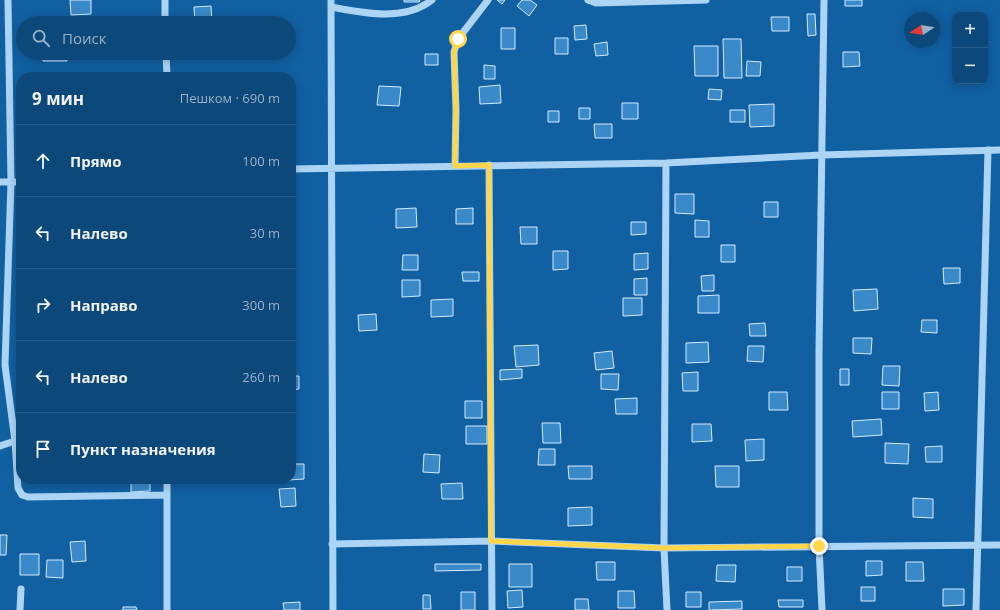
<!DOCTYPE html>
<html lang="ru">
<meta charset="utf-8">
<style>
:root{--surface:#0d487a;--page:#1b5281;--text:#f1f3f6;--muted:#9ab2c7;--line:#2d608b}
body{margin:0;font-family:"Open Sans",sans-serif;background:var(--page);color:var(--text)}
.controls{position:absolute;right:12px;top:12px;display:grid;overflow:hidden;border-radius:8px;box-shadow:0 2px 10px #0003}
.controls button{width:36px;height:36px;display:grid;place-items:center;padding:0;border:0;border-bottom:1px solid var(--line);background:var(--surface);color:var(--text);font:20px sans-serif}
.compass{position:absolute;left:904px;top:12px;width:36px;height:36px;border-radius:50%;background:var(--surface);box-shadow:0 2px 10px #0003;rotate:258deg}
.stop{position:absolute;width:12px;height:12px;margin:-9px;border:3px solid #ffd54a;border-radius:50%;background:#fff}
.stop.end{background:#ffd54a;border-color:#fff;box-shadow:0 1px 4px #0008}
.list{margin:0;padding:0;list-style:none}
h2{display:flex;justify-content:space-between;align-items:center;height:52px;margin:0;padding:0 16px;font-size:17px}
h2 small{font-size:13px;font-weight:400;color:var(--muted)}
.list li{display:grid;grid-template-columns:26px 1fr auto;gap:12px;align-items:center;box-sizing:border-box;height:72px;padding:0 16px;border-top:1px solid var(--line)}
.list b{display:block;font-size:15px;white-space:nowrap}
.list em{font-size:13px;font-style:normal;color:var(--muted)}
.icon{flex:none;width:22px;height:22px;fill:none;stroke:currentColor;stroke-width:2;stroke-linecap:round;stroke-linejoin:round}
.map{position:relative;flex:none;width:1000px;height:610px;overflow:hidden}
.search{position:absolute;background:var(--surface);box-shadow:0 2px 10px #0003;left:16px;top:16px;width:280px;height:44px;display:flex;align-items:center;gap:10px;box-sizing:border-box;padding:0 14px;border-radius:22px;color:var(--muted);font-size:15px}
.panel{position:absolute;background:var(--surface);box-shadow:0 2px 10px #0003;left:16px;top:72px;width:280px;height:412px;border-radius:16px}
.map>svg:first-child{display:block}
.building{fill:#3a89c8;stroke:#d4ecfe}
.lines{fill:none;stroke-linecap:round;stroke-linejoin:round}
.minor{stroke:#abd4f5;stroke-width:7}
.route{stroke:#ffd54a;stroke-width:5}
</style>
<div class="map">
<svg width="1000" height="610" viewBox="0 0 1000 610">
<rect width="100%" height="100%" fill="#1160a2"/>
<path class="building" d="M70 0H91V14L71 15Z
M404 0H420L419 2H404Z
M497 0H505L502 4Z
M522 0H530L537 5 529 16 517 6Z
M845 0H862V6H845Z
M211 6 212 23H195L194 7Z
M807 14H815L816 35 808 36Z
M771 17H789V31H772Z
M586 25 587 39 575 40 574 26Z
M501 28H515V49H501Z
M555 38H568V54H555Z
M723 39H741L742 78H724Z
M607 42 608 55 596 56 594 44Z
M694 46H718V76H695Z
M843 52H859L860 66 843 67Z
M43 53H67V61H43Z
M425 54H438V65H425Z
M747 61 761 62 760 76H746Z
M484 65 495 66V79H484Z
M500 85 501 103 480 104 479 87Z
M379 86 401 87 399 106 377 105Z
M709 89 722 90 721 100 708 99Z
M622 103H638V119H622Z
M774 104V126L750 127 749 105Z
M579 108H590V119H579Z
M730 110H745V122H730Z
M548 111H559V122H548Z
M594 124H612V138H595Z
M675 194H694V214L675 213Z
M764 202H778V217H764Z
M416 208 417 227 396 228V209Z
M473 208V224H456V209Z
M695 220 709 221V237H695Z
M631 222H646V234L631 235Z
M520 227H537V244H521Z
M721 245H735V262H721Z
M553 251H568V269L553 270Z
M648 253V269L634 270V254Z
M403 255H418V270H402Z
M943 268H960V283L944 284Z
M462 272H479V281H463Z
M714 275V291H702L701 276Z
M647 278V295H634V279Z
M402 280H420V296L402 297Z
M877 289 878 309 854 311 853 290Z
M719 295V313H698V296Z
M623 298H642V315L623 316Z
M453 299V316L431 317V300Z
M376 314 377 330 359 331 358 315Z
M922 320H937V333L921 332Z
M765 323 766 336H750L749 324Z
M853 338H872L871 354 853 353Z
M291 341H294V354H291Z
M708 342 709 362 686 363V343Z
M538 345 539 365 516 367 514 346Z
M748 346H764L763 362 747 361Z
M612 351 614 368 596 370 594 353Z
M883 366H900L899 386 882 385Z
M522 369V378L500 380V370Z
M840 369H849V385H840Z
M698 372V391H683L682 373Z
M601 374H619L618 390 601 389Z
M291 376H299V389L291 390Z
M769 392H787L788 410H769Z
M882 392H899V409H882Z
M938 392 939 410 925 411 924 393Z
M637 398V414H616L615 399Z
M465 401H482V418H465Z
M881 419 882 435 853 437 852 421Z
M542 423H560L561 443H543Z
M692 424H711L712 441 692 442Z
M466 426H487V444H466Z
M764 439V460L746 461 745 440Z
M885 443 909 444 908 464 885 463Z
M942 446V462H926L925 447Z
M539 449H555V465H538Z
M424 454 440 455 439 473 423 472Z
M291 464H304V479L289 480 291 479Z
M568 466H592V479H569Z
M715 466H739V487H716Z
M131 479H150V491L131 492Z
M462 483 463 499H442L441 484Z
M295 488 296 506 281 507 279 489Z
M913 498 933 499V518L913 517Z
M592 507V525L568 526V508Z
M0 535H7L6 555H0Z
M85 541 86 561 72 562 70 542Z
M20 554H39V575H20Z
M47 560H63V578L46 577Z
M866 561H882V575L866 576Z
M596 562H615V580H597Z
M906 562H923L924 581H906Z
M435 564H481V570L435 571Z
M509 564H532V587H509Z
M717 565H736L735 582 716 581Z
M787 567H802V581H787Z
M861 587H875V601H861Z
M943 589H964V605L943 606Z
M522 590 523 607 508 608 507 591Z
M618 591H634L635 608H618Z
M461 592H475V610H461Z
M686 592H701V607H686Z
M423 595H430L431 609H423Z
M575 599H588L589 610H575Z
M778 600H803V607H779Z
M742 601V609L709 610V602Z
M300 602V610H284L283 603Z
M123 607H136L137 610H123Z"/>
<g class="lines">
<path class="minor" d="M8 0 11 182 5 365 15 441 18 488 22 495 28 497 166 495
M165 0V23
M331 0 333 610
M588 0 596 3 706 0
M331 7C363 13 404 22 432 0
M166 53 167 77
M666 163 664 548 667 610
M489 165 492 610
M455 166 456 110 454 52 458 39 488 0
M291 169 666 163 821 155 1000 150
M0 182H21
M0 446 15 441
M167 479V610
M332 544 491 541 664 548 1000 545
M20 610 21 589
M822 610 819 546V350L824 0
M976 610 988 150"/>
</g>
<g class="lines">
<path class="route" d="M458 39 454 52 456 110 455 166 489 165 491 541 664 548 819 546"/>
</g>
</svg>
<div class="controls">
<button>+</button>
<button>−</button>
</div>
<svg class="compass" viewBox="-18 -18 36 36"><path d="M0-13l5 13h-10z" fill="#e53935"/><path d="M0 13l5-13h-10z" fill="#9ab2c7"/></svg>
<div class="stop" style="left:458px;top:39px"></div>
<div class="stop end" style="left:819px;top:546px"></div>
<div class="search"><svg class="icon" aria-label="search" viewBox="0 0 24 24"><circle cx="10" cy="10" r="6"/><path d="M15 15l6 6"/></svg>Поиск</div>
<section class="panel">
<h2>9 мин<small>Пешком · 690 m</small></h2>
<ul class="list">
<li><svg class="icon" aria-label="ahead" viewBox="0 0 24 24"><path d="M12 20V5M6 11l6-6 6 6"/></svg><div><b>Прямо</b></div><em>100 m</em></li>
<li><svg class="icon" aria-label="left" viewBox="0 0 24 24"><path d="M17 20v-9H6M10 6l-5 5 5 5"/></svg><div><b>Налево</b></div><em>30 m</em></li>
<li><svg class="icon" aria-label="right" viewBox="0 0 24 24"><path d="M7 20v-9h11M14 6l5 5-5 5"/></svg><div><b>Направо</b></div><em>300 m</em></li>
<li><svg class="icon" aria-label="left" viewBox="0 0 24 24"><path d="M17 20v-9H6M10 6l-5 5 5 5"/></svg><div><b>Налево</b></div><em>260 m</em></li>
<li><svg class="icon" aria-label="arrive" viewBox="0 0 24 24"><path d="M6 21V4h12l-3 4 3 4H6"/></svg><div><b>Пункт назначения</b></div></li>
</ul>
</section>
</div>
